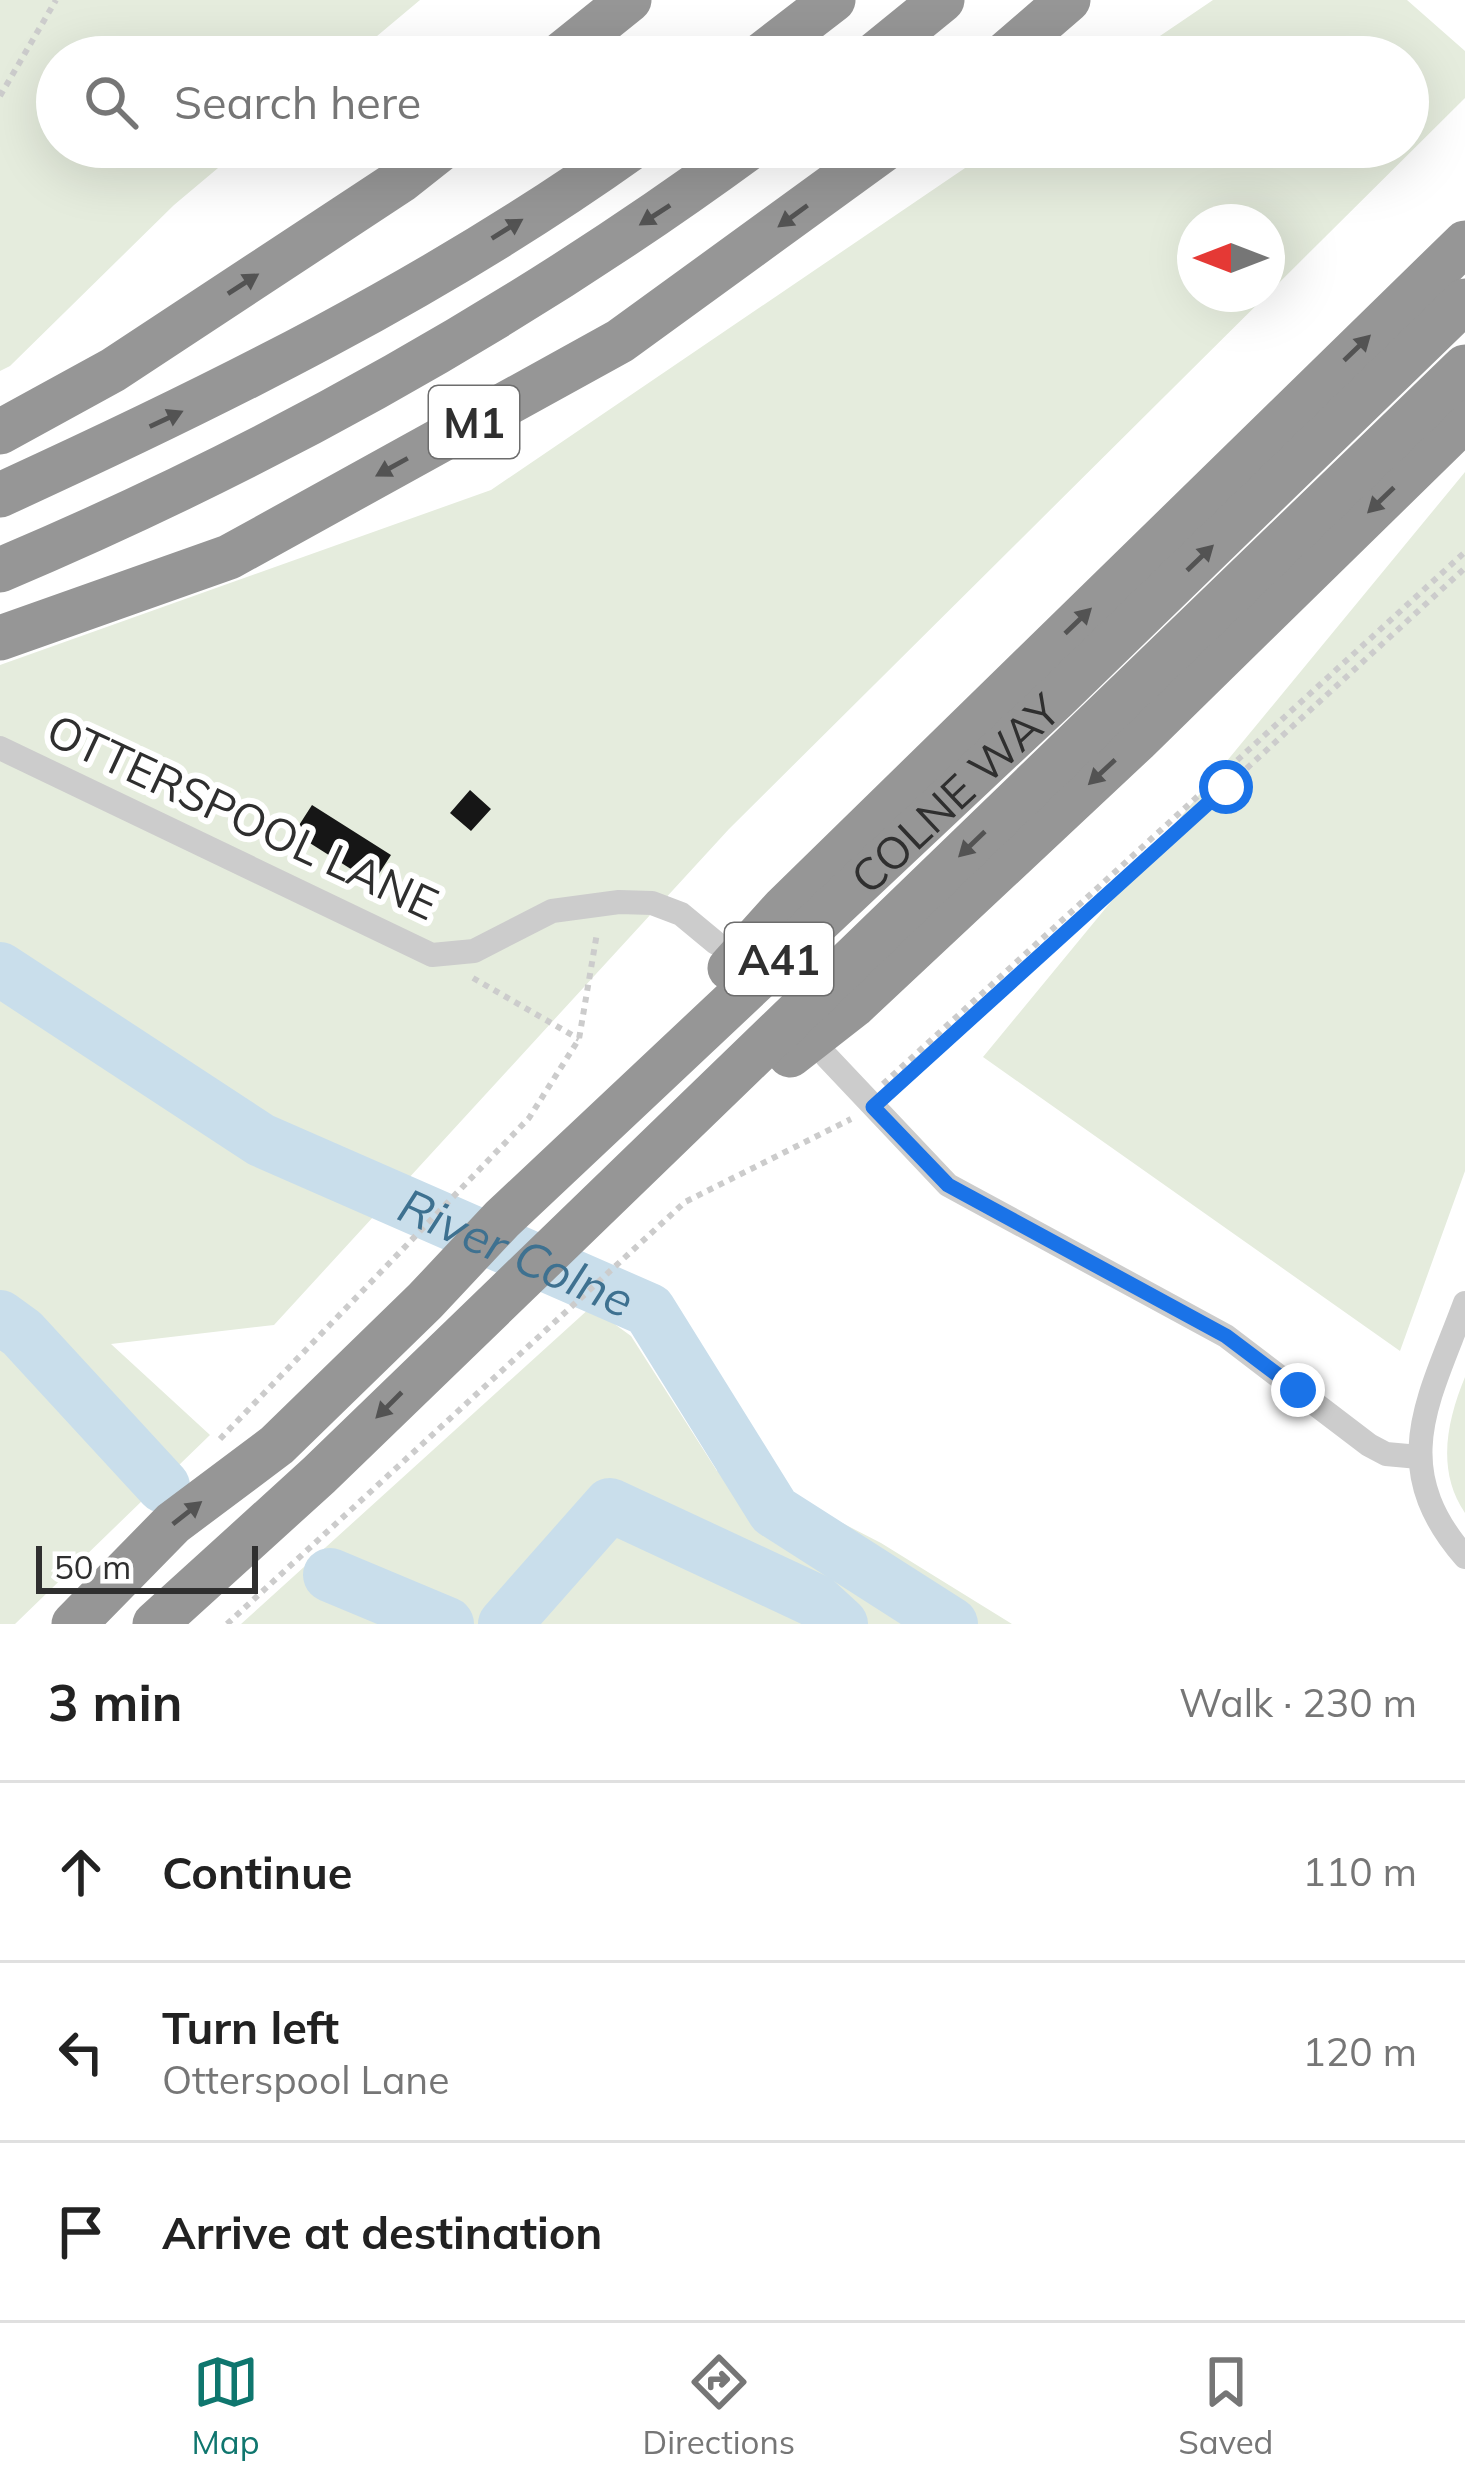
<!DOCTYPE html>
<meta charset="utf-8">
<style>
:root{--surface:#fff;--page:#f2f2f2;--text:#222;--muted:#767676;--line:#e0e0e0;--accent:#0f766e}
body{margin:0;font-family:Mulish,sans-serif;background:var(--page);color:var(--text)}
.compass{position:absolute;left:1177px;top:204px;width:108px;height:108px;border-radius:50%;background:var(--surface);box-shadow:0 12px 48px #0002;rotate:270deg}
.scale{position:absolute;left:36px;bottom:30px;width:222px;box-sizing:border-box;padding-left:12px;border:6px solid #2f2f2f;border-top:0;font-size:33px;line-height:42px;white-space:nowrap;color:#2f2f2f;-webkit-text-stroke:9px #fff;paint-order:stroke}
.stop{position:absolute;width:36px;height:36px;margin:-27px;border:9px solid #1a73e8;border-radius:50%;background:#fff}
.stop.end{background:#1a73e8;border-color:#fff;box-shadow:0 3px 12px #0008}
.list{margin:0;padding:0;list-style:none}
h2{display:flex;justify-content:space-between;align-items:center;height:156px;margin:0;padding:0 48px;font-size:51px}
h2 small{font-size:39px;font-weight:400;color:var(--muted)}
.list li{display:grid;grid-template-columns:78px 1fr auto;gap:36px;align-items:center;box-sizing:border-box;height:180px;padding:0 48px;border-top:3px solid var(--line)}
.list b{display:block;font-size:45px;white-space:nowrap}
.list p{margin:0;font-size:39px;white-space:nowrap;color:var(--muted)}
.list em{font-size:39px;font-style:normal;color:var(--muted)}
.icon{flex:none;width:66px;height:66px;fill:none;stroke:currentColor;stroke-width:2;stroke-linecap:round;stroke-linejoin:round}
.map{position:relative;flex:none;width:1465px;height:1624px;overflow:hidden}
.search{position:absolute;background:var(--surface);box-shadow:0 12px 48px #0002;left:36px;right:36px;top:36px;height:132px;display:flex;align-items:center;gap:30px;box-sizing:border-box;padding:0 42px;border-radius:66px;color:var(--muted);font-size:45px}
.sheet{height:696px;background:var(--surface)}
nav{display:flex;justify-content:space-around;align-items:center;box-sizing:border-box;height:168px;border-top:3px solid var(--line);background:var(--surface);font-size:33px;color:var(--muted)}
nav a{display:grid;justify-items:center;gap:6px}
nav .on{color:var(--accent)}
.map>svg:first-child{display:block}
.green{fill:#e5ecdd;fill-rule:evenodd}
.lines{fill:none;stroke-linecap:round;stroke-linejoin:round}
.river{stroke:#c9deeb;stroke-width:54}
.building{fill:#161616}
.path{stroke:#ccc;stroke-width:6;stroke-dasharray:6 6;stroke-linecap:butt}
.street{stroke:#ccc;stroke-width:24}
.highway{stroke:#969696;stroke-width:45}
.oneway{fill:#535353}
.route{stroke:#1a73e8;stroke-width:15}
.labels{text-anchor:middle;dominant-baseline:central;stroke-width:12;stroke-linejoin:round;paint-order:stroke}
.shield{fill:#fff;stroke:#6d6d6d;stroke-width:3}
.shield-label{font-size:42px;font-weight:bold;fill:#2f2f2f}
.street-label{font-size:45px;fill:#2f2f2f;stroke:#fff}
.water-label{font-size:48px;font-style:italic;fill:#3e7190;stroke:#fff}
</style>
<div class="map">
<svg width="1465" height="1624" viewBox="0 0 1465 1624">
<rect width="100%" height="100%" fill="#fff"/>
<path class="green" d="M0 0H420L352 57H57V147H243L174 205 10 366 0 371Z
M1213 0H1407L1465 51V98L729 829 274 1325 111 1344 210 1435 15 1624H0V665L491 490 996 147H1408V57H1129ZM1195 222H1267V294H1195Z
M1465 472V1171L1400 1351 983 1057Z
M591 1307 631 1336 717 1471 745 1473 881 1543 1012 1624H241Z
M1465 1377V1513C1436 1470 1447 1421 1465 1377Z"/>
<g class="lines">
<g class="river">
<path id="s1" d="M0 969 261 1140 649 1310 774 1511 951 1624"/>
<path d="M0 1317 22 1333 163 1486"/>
<path d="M330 1575 447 1624"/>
<path d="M505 1624 610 1505 816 1601 841 1624"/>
</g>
</g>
<path class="building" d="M470 790 491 809 471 831 450 813Z
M312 805 391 855 373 883 294 833Z"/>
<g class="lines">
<path class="path" d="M0 96 56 0
M473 978 579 1039
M883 1084 1465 552
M893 1093 1465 568
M220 1439 529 1118 579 1039 597 933
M227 1624 685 1202 851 1119"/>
<path class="street" d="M0 748 432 955 474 951 552 911 619 902 652 903 681 914 716 943
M827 1057 948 1185 1226 1336 1369 1445 1386 1454 1419 1457
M1465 1303C1429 1400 1386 1466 1465 1557"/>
<g class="highway">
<path d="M558 57 629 0"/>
<path d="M759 57 833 0"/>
<path d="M872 57 942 0"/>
<path d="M1002 57 1068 0"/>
<path d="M0 432 113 370 400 181 443 147"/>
<path d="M0 495C219 395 437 287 633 147"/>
<path d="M0 570C265 458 518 317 750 147"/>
<path d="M0 638 229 557 620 341 887 147"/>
<path d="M730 968 784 908 1465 243"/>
<path d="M790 1055 854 1005 1137 740 1465 419"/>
<path id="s2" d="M74 1624 173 1523 277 1445 425 1301 502 1219 1056 698 1465 301"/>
<path d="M155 1624 319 1475 1465 367"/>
</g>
</g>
<defs><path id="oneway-solid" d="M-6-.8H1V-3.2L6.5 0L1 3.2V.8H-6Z" transform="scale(3)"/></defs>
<g class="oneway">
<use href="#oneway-solid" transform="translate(655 215) rotate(147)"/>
<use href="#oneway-solid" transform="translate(793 216) rotate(144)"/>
<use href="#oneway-solid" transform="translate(507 229) rotate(-32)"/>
<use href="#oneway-solid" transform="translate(243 284) rotate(-33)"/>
<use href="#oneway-solid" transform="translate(1357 348) rotate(-44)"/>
<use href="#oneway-solid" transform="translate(166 419) rotate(-25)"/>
<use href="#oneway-solid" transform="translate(392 467) rotate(151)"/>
<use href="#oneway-solid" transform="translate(1381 500) rotate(136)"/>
<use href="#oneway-solid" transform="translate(1200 558) rotate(-44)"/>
<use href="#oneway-solid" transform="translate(1078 621) rotate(-44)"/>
<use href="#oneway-solid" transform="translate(1102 772) rotate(137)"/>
<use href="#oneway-solid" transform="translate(972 844) rotate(136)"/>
<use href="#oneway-solid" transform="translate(389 1405) rotate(135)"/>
<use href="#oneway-solid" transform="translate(187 1513) rotate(-38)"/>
</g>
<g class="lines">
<path class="route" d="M1226 787 873 1107 948 1185 1226 1336 1298 1390"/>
</g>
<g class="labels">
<g class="shield">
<rect x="429" y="386" width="90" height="72" rx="9"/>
<rect x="725" y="923" width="108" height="72" rx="9"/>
</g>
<g class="shield-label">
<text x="474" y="422">M1</text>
<text x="779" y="959">A41</text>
</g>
<g class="street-label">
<text stroke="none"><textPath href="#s2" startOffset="1212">COLNE WAY</textPath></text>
<text transform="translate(243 816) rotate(25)">OTTERSPOOL LANE</text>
</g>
<g class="water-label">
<text stroke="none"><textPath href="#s1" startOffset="591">River Colne</textPath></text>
</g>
</g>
</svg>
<svg class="compass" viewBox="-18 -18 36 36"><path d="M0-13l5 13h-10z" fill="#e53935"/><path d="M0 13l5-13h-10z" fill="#767676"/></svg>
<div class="scale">50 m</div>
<div class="stop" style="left:1226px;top:787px"></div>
<div class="stop end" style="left:1298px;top:1390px"></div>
<div class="search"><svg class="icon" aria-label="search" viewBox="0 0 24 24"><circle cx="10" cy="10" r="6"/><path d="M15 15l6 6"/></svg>Search here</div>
</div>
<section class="sheet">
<h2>3 min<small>Walk · 230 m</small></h2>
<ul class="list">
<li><svg class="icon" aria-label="ahead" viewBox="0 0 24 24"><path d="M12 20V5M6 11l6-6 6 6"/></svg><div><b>Continue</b></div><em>110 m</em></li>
<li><svg class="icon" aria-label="left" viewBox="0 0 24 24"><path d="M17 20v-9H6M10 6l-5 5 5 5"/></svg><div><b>Turn left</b><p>Otterspool Lane</p></div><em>120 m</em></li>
<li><svg class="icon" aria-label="arrive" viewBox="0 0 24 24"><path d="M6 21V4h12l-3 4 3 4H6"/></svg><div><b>Arrive at destination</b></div></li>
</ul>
</section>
<nav>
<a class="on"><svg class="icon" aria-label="map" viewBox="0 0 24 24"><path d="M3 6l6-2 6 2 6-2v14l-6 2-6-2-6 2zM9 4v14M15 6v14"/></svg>Map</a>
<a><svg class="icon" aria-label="directions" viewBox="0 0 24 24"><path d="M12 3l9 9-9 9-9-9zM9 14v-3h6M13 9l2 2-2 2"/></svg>Directions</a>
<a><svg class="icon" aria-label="saved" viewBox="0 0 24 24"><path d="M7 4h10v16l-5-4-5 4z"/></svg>Saved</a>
</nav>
